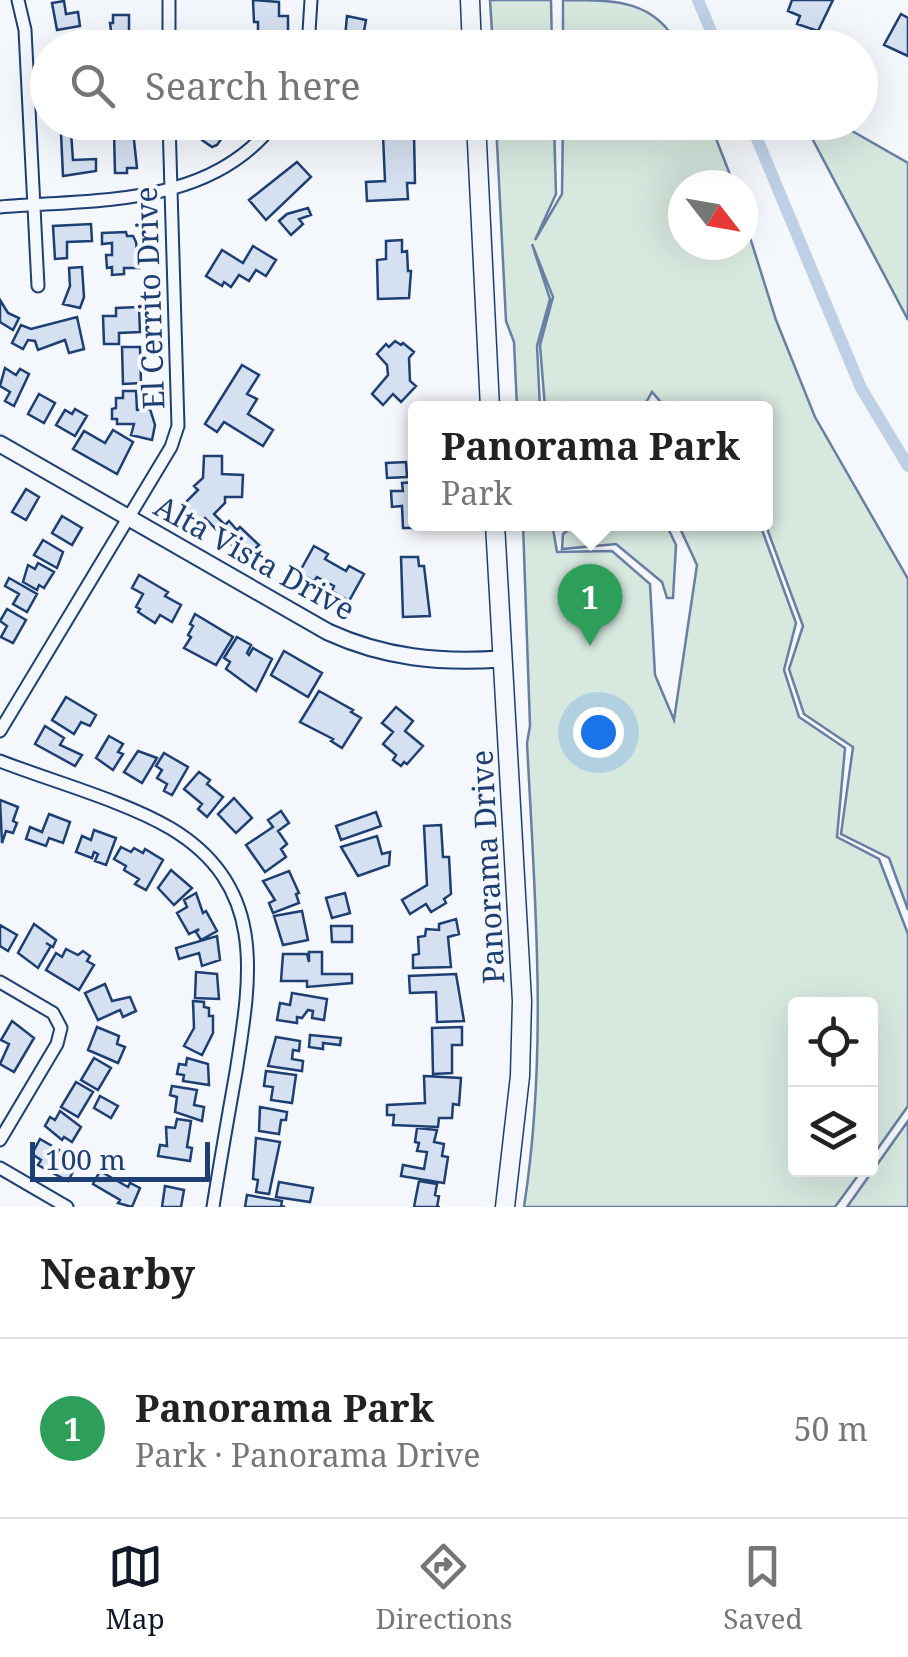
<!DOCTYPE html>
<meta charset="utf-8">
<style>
:root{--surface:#fff;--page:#f6f6f6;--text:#222;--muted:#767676;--line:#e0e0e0;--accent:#111827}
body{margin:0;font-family:"Noto Serif",serif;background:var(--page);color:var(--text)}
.controls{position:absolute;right:30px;bottom:30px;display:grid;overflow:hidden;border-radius:10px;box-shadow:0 10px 40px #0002}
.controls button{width:90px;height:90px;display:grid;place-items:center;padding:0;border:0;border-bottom:2px solid var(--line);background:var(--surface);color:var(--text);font:50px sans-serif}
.compass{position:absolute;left:668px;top:170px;width:90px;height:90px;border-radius:50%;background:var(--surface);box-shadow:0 10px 40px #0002;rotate:121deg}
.scale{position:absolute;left:30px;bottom:25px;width:180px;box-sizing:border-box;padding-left:10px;border:5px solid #1d3f73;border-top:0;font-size:28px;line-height:35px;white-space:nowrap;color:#1d3f73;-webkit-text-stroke:8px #f4f7fb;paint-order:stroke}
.you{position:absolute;left:598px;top:732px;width:35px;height:35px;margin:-25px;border:8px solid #fff;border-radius:50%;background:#1a73e8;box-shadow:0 0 0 15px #1a73e833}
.badge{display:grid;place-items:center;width:65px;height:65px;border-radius:50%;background:var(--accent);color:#fff;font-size:32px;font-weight:700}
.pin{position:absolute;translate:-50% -82px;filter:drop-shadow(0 2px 5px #0008)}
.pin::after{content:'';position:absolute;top:52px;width:35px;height:30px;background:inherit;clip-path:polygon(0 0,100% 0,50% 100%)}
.popup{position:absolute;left:408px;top:401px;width:365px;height:130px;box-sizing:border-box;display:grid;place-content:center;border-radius:10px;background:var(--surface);filter:drop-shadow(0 2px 8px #0005);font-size:32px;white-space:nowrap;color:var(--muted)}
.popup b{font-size:38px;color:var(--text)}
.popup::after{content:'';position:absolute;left:50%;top:100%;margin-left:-20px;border:20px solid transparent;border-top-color:var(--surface)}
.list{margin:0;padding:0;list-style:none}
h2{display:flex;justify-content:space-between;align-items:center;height:130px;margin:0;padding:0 40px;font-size:42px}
h2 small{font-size:32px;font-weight:400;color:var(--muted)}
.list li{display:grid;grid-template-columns:65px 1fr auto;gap:30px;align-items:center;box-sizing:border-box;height:180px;padding:0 40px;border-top:2px solid var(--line)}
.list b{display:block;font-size:38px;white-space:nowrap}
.list p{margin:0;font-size:32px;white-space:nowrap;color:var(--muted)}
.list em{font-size:32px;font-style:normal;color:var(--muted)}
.icon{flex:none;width:55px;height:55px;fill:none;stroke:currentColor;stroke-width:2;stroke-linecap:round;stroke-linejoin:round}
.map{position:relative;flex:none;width:908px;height:1207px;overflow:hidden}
.search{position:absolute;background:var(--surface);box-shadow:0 10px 40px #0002;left:30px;right:30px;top:30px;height:110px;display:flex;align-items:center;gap:25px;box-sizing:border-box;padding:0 35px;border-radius:55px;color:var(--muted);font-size:38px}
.sheet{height:310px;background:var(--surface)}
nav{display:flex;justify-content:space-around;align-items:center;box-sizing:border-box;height:140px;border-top:2px solid var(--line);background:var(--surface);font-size:28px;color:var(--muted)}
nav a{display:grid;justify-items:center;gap:5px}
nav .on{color:var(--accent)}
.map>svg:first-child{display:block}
.green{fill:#d7e8df;stroke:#687fa3;stroke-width:2.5}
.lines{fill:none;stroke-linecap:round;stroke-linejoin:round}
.canal{stroke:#bed0e5;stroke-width:12}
.building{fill:#d5e0f0;stroke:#1d3f73;stroke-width:2.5}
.street-casing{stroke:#1d3f73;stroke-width:15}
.secondary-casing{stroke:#1d3f73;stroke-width:19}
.primary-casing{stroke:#1d3f73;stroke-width:21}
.street{stroke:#f4f7fb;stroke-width:11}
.secondary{stroke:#f4f7fb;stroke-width:15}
.primary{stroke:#f4f7fb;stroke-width:18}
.labels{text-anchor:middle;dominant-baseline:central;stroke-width:8;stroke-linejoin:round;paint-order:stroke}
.street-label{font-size:30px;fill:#1d3f73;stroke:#f4f7fb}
</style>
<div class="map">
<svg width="908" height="1207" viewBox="0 0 908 1207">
<rect width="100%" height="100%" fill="#f4f7fb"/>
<path class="green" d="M490 0H551L552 47H493Z
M563 0C617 0 655 0 679 47H563Z
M496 123H554L556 194 535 240 562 194 563 123H710L734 185H683V245H743V215L776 320 815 417 908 579V910L889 858 841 834 853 747 804 714 789 669 803 626 765 523V408H666L652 392 643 408H545L540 345 553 297 532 244 550 299 537 346 540 408H517L514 342 506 321Z
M804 123H838L908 163V320Z
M523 524H562L553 529 557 552 612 551 650 584 655 675 674 720 697 565 678 524H750L761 527 796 623 784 670 799 717 845 748 837 837 879 859 908 934V1106L871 1158 870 1004H796V1170H862L835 1207H524C548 1052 535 899 527 743L530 726Z
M576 524H666L676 545 673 598H667L662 582 616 544 562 549 563 534Z
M908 1121V1207H847Z"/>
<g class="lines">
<path class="canal" d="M698 0 718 48
M750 122 861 388 908 466"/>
</g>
<path class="building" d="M253 0 279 2V16H288V32L258 33V22H254Z
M792 0H791H833L818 31 797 24 800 16 788 11Z
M64 1 66 14 78 12 80 26 57 30 52 3Z
M901 14 908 18V56L884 45Z
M113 15H129V44L113 45 110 23H113Z
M347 16 366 20 361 48H344Z
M201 122H234L235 127 220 131 222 138 217 145 212 147 202 140Z
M114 131H133L137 168H127V173H115Z
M71 132 73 160 96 159V171L63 176 61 133Z
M414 134 415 183H407L408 199 367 201 366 182 385 181 383 135Z
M297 162 311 177 266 220 249 200Z
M308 208 311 215 299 219 303 224 291 235 279 221 287 214Z
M91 224 92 241 67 242V258L55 259 53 226Z
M126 232 127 236H133L136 242 139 268H124V274L112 275V267L107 268 106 255H112V243L102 244V233Z
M402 240V252L407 251 408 271H411L409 298 378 299 377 260 386 259V241Z
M253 246 276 260 266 276 256 270 249 281 239 275 231 287 224 282 222 286 206 276 222 250 243 263Z
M82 267 84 297 80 308 63 304 70 286 69 268Z
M0 300 8 313 19 318 13 330 0 322Z
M139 307 140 332 119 333V344H104L103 316H116V308Z
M77 317 84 349 69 353 65 340 38 350 35 341 28 340 23 349 12 343 21 325 31 329Z
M395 341 401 345 403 343 414 352 409 358 410 381 416 386 401 402 393 394 383 405 372 394 388 375 387 365 377 354 386 344 389 347Z
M122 347H140L141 383 123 384Z
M242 365 259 375 247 394 257 399 248 414 273 430 263 446 224 422 217 432 205 424Z
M5 368 16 375 20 369 29 374 14 406 5 401 10 392 0 386Z
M123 391H136L137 410 150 409 155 425 152 440 131 435 134 424H117V419H112V409L116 408V398H123Z
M39 394 55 403 44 423 28 414Z
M75 409 87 416 75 436 56 425 65 410 72 414Z
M113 430 133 442 117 474 73 449 84 431 105 443Z
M204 456H222V474L243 475 242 497H225V503L214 514 225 525 229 521 237 530 240 527 259 545 245 559 205 518 201 522 184 504 198 490 194 486 203 478Z
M406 462 407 477 387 478 386 463Z
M415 482V524H420L421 528H403L402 506 392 507 391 491H403L402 483Z
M26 489 39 497 26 520 12 512Z
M62 516 82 528 72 545 52 533Z
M43 540 63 552 57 568 34 555Z
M314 546 328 554 325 559 346 571 349 566 364 574 349 601 332 591 334 586 317 577 314 581 299 573Z
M401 557H418L419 566H424L430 616 403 617Z
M38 563 54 572 44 588 39 585 37 590 23 582 28 565 35 569Z
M139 575 168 592 165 596 181 605 172 622 160 615 155 623 138 612 140 609 136 607 143 594 132 588Z
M9 578 37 594 27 612 13 604 19 594 5 586Z
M7 609 26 620 13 643 1 637 7 626 0 621Z
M195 614 233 637 216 665 184 648 191 637 188 635 193 626 190 624Z
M237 637 251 645 247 653 249 655 253 648 272 659 256 691 226 669 230 662 224 658Z
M284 651 322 673 308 697 271 675Z
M319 691 353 710 351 712 361 718 342 748 331 741 333 739 300 722Z
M66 697 96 715 90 726 81 722 74 734 52 720Z
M396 707 413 721 405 731 423 746 407 764 404 762 401 766 393 760 396 755 383 744 393 732 382 723Z
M45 726 64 738 60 745 82 755 75 766 35 744Z
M109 736 123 744 118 752 123 754 113 770 96 758Z
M138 751 157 758 142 783 124 772Z
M164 753 188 767 172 795 164 791 167 784 157 778 162 770 156 766Z
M199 772 210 780 207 784 223 797 207 817 198 809 202 804 184 789Z
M234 798 252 818 236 833 218 814Z
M0 800 18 807 13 821 17 823 13 833 6 831 2 843Z
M281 811 289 823 278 831 287 844 281 849 286 857 265 872 246 845 273 827 268 820Z
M376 812 381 826 341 840 336 826Z
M49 814 70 822 63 843 49 838 46 846 26 839 30 827 42 832Z
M441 825 443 857H449L451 894 444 899 446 903 431 912 426 904 410 914 402 900 427 885 424 826Z
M94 830 116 838 106 865 95 861 98 854 94 852 92 858 76 852 82 836 91 840Z
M377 836 382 854 390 852 389 865 358 876 341 847Z
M121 847 131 852 134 848 143 853 145 849 163 860 146 890 135 884 139 879 124 870 126 866 114 859Z
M171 870 192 888 174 905 158 888Z
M289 871 299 893 296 894 299 903 273 913 269 903 275 900 263 881Z
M196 893 203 913 206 911 217 931 201 940 196 932 199 929 189 934 177 913 187 907 184 900Z
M345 893 350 913 332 918 326 898Z
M302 911 308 940 283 945 274 916Z
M456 919 459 934 448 937 451 967 413 968V955L419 954 418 937 425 936 426 929 439 930V924Z
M34 924 56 940 53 947 46 943 51 946 38 968 18 953Z
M0 925 17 935 8 951 0 946Z
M331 926H352V942H332Z
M217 936 220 960 202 966 199 953 179 959 176 948Z
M66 949 78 955 83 951 90 956 87 961 94 965 79 990 46 970 56 953 62 957Z
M309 952H322V974H352V983L307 987V981H281L283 954H307L309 962Z
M196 972 217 974 219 999 195 998Z
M456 974 464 1021 437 1022 436 992 410 993 409 976Z
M105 984 112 1001 130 997 136 1011 123 1017 120 1010 98 1020 85 993Z
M292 993 327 999 324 1020 312 1018 313 1011 308 1010 302 1018 297 1017V1023L277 1020 280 1003 290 1005Z
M193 1001 204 1002V1007L209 1008V1016H213V1033L202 1055 184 1046 194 1028Z
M12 1021 34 1038 14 1072 0 1064 9 1044 1 1040Z
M97 1027 119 1036 117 1044 125 1047 118 1063 88 1050Z
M462 1027V1045H452V1073L433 1074 432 1028Z
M310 1035 341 1038 340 1045 323 1043V1049L309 1047Z
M276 1037 300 1041 299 1051 293 1050 292 1059 303 1061 302 1071 268 1066Z
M94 1058 111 1068 98 1090 81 1080Z
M187 1058 208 1064 209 1085 183 1081 184 1075 177 1074 179 1064 186 1065Z
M266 1071 296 1075 292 1103 271 1100 273 1087 264 1086Z
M424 1076 461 1078 459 1105 453 1104 452 1118H439L438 1127 393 1125 394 1115H387V1105L425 1103Z
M76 1082 93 1092 78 1117 61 1107Z
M172 1086 197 1090 194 1105 204 1107 202 1121 175 1112 177 1097 170 1095Z
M100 1096 118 1106 111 1118 94 1108Z
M260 1107 287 1112 286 1120H281L279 1134 259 1131Z
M60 1111 81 1127 72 1142 64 1137 62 1140 45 1126 50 1117 55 1120Z
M177 1119 191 1121 187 1147 192 1148 190 1161 158 1156 160 1145 167 1146 166 1127 175 1128Z
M417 1128 437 1130 434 1142 444 1144 442 1156 448 1157 444 1183 401 1176 403 1165 424 1169 427 1152 417 1151 419 1143 415 1142Z
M256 1138 280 1142 269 1194 256 1192 258 1180 253 1179Z
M40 1139 59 1150 51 1162 74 1170 68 1181 38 1165 41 1160 32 1154Z
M100 1171 128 1187 130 1183 140 1188 132 1207 118 1203 120 1200 93 1184Z
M419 1181 437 1184 435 1195 439 1196 437 1207H440H414Z
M279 1182 313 1188 310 1202 276 1197Z
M165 1186 184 1190 181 1207H162Z
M247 1195 282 1201 281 1206 285 1207H245Z"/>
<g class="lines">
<defs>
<path id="street" d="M18 0 25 30 38 286
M169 0V48
M308 48 311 0
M0 207C95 199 211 208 275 122
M0 731 171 447 178 426 169 122
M0 761C51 781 124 801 170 828 268 886 251 977 236 1072 228 1117 220 1162 213 1207
M0 982 53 1013 61 1028 57 1044 0 1140
M0 1168 67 1207"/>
<path id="secondary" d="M0 444 328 632C385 658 439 663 501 659"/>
<path id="primary" d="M470 0 472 48
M476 122 490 408
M495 524 522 1001 520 1076 505 1207"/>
</defs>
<use href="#street" class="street-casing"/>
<use href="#secondary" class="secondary-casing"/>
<use href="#primary" class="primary-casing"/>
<use href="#street" class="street"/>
<use href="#secondary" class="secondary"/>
<use href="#primary" class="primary"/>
</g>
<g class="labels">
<g class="street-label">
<text transform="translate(149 298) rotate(-92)">El Cerrito Drive</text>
<text transform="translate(255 557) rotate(29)">Alta Vista Drive</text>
<text transform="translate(487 867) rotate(-93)">Panorama Drive</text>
</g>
</g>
</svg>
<div class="controls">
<button><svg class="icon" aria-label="locate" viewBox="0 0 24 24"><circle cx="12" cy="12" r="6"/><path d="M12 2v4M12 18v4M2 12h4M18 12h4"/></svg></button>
<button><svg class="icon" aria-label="layers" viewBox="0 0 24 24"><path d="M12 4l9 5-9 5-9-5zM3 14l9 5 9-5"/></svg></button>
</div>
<svg class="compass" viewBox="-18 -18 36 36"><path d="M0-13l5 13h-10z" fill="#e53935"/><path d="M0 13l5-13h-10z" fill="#767676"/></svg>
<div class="scale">100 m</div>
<div class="you"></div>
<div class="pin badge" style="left:590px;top:646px;background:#2e9e5b">1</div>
<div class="popup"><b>Panorama Park</b>Park</div>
<div class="search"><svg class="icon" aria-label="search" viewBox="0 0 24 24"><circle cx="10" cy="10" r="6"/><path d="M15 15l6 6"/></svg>Search here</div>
</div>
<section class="sheet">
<h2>Nearby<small></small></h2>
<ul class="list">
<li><span class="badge" style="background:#2e9e5b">1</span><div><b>Panorama Park</b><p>Park · Panorama Drive</p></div><em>50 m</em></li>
</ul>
</section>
<nav>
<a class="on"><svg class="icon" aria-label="map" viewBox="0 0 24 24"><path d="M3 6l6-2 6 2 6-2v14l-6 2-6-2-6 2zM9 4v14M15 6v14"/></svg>Map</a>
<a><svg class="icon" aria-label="directions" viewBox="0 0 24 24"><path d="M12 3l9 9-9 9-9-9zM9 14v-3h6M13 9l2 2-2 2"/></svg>Directions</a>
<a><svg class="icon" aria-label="saved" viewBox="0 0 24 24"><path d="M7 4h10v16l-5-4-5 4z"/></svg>Saved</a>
</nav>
